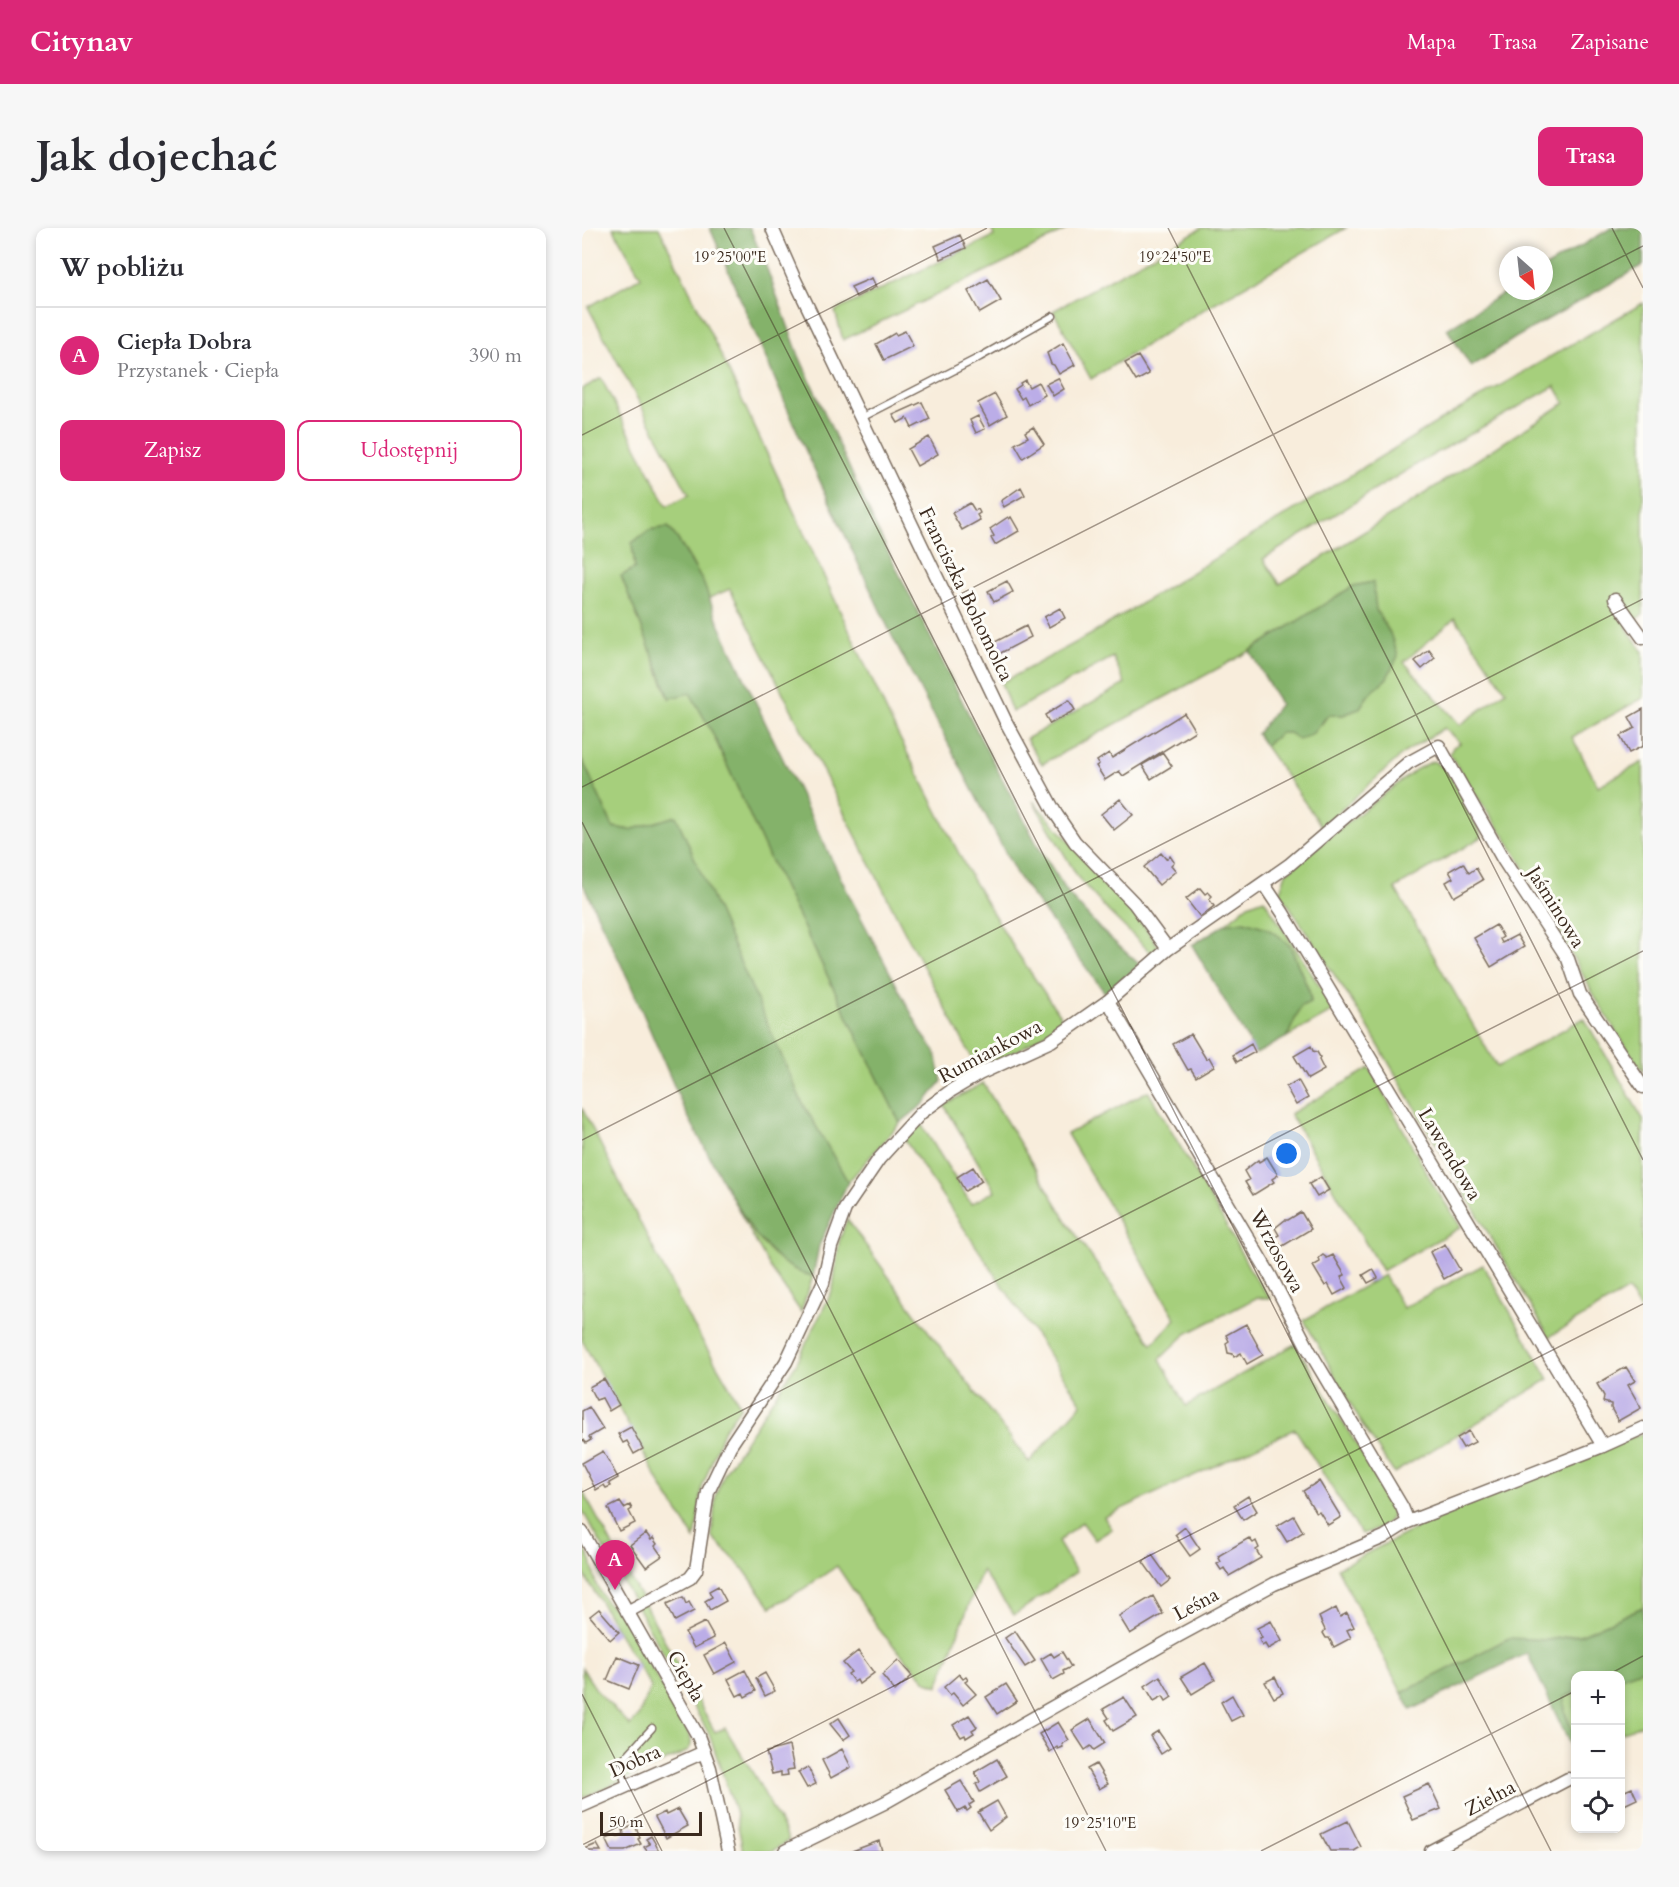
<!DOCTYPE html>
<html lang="pl">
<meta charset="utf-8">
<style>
:root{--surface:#fff;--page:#f7f7f7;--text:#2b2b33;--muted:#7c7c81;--line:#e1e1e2;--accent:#db2777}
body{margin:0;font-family:Cardo,serif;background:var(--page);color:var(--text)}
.controls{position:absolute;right:18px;bottom:18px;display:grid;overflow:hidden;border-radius:12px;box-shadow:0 3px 9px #0003}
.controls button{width:54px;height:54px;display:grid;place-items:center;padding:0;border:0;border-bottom:2px solid var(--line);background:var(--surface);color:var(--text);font:30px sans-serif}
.compass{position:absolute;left:917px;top:18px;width:54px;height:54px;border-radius:50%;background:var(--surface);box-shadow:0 3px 9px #0003;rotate:153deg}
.scale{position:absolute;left:18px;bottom:15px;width:102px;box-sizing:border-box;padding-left:6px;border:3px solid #3b2a1e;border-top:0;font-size:16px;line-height:21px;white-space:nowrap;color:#3b2a1e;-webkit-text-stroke:4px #fdfcf7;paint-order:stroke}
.you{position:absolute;left:705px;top:926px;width:21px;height:21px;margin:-15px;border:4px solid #fff;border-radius:50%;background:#1a73e8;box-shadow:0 0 0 9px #1a73e833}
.badge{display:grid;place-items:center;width:39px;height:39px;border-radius:50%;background:var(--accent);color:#fff;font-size:20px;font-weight:700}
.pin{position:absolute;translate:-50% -50px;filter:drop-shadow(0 2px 3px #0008)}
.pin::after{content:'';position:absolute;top:32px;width:21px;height:18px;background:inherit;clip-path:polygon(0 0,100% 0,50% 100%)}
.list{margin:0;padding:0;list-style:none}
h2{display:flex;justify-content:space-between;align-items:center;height:78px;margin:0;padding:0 24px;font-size:26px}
h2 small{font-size:20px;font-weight:400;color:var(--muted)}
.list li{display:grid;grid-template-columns:39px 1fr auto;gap:18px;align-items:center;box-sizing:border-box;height:96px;padding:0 24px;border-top:2px solid var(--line)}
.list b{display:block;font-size:22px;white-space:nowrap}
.list p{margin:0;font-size:20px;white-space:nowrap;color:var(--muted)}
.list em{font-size:20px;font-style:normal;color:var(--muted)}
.actions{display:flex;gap:12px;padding:18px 24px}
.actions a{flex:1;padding:14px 0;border:2px solid var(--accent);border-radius:12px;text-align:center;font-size:21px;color:var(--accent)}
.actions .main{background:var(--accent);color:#fff}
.icon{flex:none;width:33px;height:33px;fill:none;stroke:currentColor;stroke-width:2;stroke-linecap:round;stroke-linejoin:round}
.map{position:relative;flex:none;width:1061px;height:1623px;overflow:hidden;border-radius:12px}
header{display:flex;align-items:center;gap:36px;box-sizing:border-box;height:84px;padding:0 30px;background:var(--accent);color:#fff}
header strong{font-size:28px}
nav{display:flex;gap:33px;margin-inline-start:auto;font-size:21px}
.intro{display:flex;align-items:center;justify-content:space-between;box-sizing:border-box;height:144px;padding:0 36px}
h1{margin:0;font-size:42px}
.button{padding:15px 27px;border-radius:12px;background:var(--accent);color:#fff;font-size:21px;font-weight:700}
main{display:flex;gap:36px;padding:0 36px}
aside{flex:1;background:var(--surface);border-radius:12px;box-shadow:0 3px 9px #0003}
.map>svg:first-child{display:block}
.green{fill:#a6cf7b;stroke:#707c4c;stroke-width:1.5;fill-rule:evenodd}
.forest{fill:#84b26b;stroke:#606e44;stroke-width:1.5}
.building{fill:#bbade7}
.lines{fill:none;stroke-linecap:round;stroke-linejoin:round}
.service-casing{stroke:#7d6e60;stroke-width:9}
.minor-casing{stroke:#7d6e60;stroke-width:15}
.service{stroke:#fff;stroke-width:6}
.minor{stroke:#fff;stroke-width:12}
.ticks{fill:none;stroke:#3b2a1e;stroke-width:1.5;stroke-opacity:0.45}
.labels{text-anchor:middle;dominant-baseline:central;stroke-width:6;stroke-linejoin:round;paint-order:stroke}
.street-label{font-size:20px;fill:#3b2a1e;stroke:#fdfcf7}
.ticks-label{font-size:15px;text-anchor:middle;fill:#3b2a1e;stroke:#fdfcf7;stroke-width:6;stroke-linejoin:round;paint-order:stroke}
</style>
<header>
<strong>Citynav</strong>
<nav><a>Mapa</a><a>Trasa</a><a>Zapisane</a></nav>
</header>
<div class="intro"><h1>Jak dojechać</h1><a class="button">Trasa</a></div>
<main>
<aside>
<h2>W pobliżu<small></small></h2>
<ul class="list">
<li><span class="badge">A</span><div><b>Ciepła Dobra</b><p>Przystanek · Ciepła</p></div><em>390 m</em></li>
</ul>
<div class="actions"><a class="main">Zapisz</a><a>Udostępnij</a></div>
</aside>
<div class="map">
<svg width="1061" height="1623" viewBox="0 0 1061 1623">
<rect width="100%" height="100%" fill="#fdfcf7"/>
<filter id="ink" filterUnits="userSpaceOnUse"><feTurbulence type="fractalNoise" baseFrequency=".0167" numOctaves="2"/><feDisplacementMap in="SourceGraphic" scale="12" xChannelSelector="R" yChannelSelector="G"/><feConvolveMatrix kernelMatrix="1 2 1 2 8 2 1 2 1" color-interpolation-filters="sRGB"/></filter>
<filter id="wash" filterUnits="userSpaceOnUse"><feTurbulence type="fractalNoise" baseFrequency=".008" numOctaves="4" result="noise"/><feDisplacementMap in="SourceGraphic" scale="24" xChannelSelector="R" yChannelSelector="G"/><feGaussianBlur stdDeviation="1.35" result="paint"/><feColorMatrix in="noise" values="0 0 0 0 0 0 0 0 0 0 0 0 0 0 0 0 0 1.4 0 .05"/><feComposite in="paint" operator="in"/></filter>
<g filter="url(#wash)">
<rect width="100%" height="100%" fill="#f8eddc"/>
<path class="green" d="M31 0H77L141 131 311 497 390 651 434 723 483 795 436 822 396 841 327 712 148 361 127 370C117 345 103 320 86 299L67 302 50 315 53 340 40 348 87 470 108 464 130 504 186 627 318 895 266 954 219 872 161 743 65 598 48 602 31 599 0 531V161L19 150 85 278 107 267 6 79 59 49Z
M409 0H487L429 31 261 112 253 83 412 8Z
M620 0H764L624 80 509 151 471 83Z
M1061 75V386L1044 399 1061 424V470L990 509 1016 558 1061 534V843C1013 778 979 703 938 633 917 596 889 564 868 526L871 519 878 515 862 500 822 525 740 599 683 518 698 505H707L739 497 746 487H761L777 481 787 466 805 450 808 405 794 382 716 393 668 423 460 536 444 511 543 456 531 429 430 484 419 455 508 407 857 193ZM973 158 983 175 814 284 698 356 681 331 835 236ZM873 390 924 463 878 497 822 434Z
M851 533 865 542 900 609 813 660 915 839 1002 790 1061 891V1087L1046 1062 967 1109 780 789 698 664 704 645 748 608 835 541Z
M451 573 556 689 577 719 570 726 526 683 497 651Z
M682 671 753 782 705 809 719 778 729 773 727 763 708 718 643 696 666 677Z
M788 840 852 958 879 999 800 1043 708 886Z
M401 855 488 998 570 1116 594 1091 485 906 566 863 644 997 671 1047 688 1070H674L604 1106 578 1131 604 1178 713 1116 792 1245 811 1286 801 1300 779 1306 713 1201 522 1289 530 1301 513 1312 500 1294 476 1314 494 1344 432 1387 400 1343 356 1458 345 1454 300 1405 255 1338 221 1361 189 1379 160 1339 130 1309 134 1266 143 1244 214 1136 251 1061 257 1014 265 991 340 1095 447 1234 500 1176 322 911 339 896 389 976 413 963 362 877Z
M0 880 105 1087 159 1178 141 1203 120 1260 113 1311 80 1259 0 1112Z
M140 952C162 989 185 1038 231 1048L219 1084 187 1038Z
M901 1037 967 1151 812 1245 781 1198 722 1092 802 1047 821 1080Z
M1061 1205V1379L1001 1406 966 1412 927 1411 820 1465 755 1340 831 1302 842 1293Z
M0 1262 133 1504 143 1500 174 1550 207 1612 190 1623H161L153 1582 127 1506 0 1282Z
M0 1317 9 1332 14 1356 24 1374 40 1387 108 1508C110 1516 110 1518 104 1524L0 1570V1440L15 1463 48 1498 56 1489 69 1459 0 1343Z
M1061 1441V1496L1039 1505 1038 1449Z
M993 1465V1509L983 1485 982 1469Z"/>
<path class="forest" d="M128 0H168L185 41 217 128 293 297 399 511 457 620 488 668 518 701 558 737 523 765 435 647 310 408 222 219Z
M1029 0H1061V37L933 110 889 139 865 101 926 62V63H962V40Z
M86 299 95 310 121 354 138 398 183 494 268 669 341 807 353 823 360 853 343 875 318 895 186 627 130 504 108 465 88 470 39 348 53 340 50 315 67 302Z
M791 354 794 382 808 405 816 428 805 450 787 466 777 481 761 487H746L731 505 717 512 707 505H698L683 518 675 506 698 476 668 423 771 358Z
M0 531 31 599 48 602 94 588 219 872 266 954 237 1018 231 1048 219 1045 198 1033 171 1004 140 952 102 881 47 753 0 654Z
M662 693 682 699 696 707 708 718 727 763 729 774 719 778 705 809 674 826 610 717 643 696Z
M1061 1379V1441L1039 1449 1038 1448H993V1465L982 1469 983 1485 993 1509V1527L945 1425 829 1482 820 1465 927 1410 966 1412 1001 1406Z"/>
<g id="blocks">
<path class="building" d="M378 7 384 20 359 31 353 18Z
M290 50 294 59 274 69 269 59Z
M406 51 419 73 398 85 386 63Z
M323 103 331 118 302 132 294 116 313 105 314 107Z
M481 115 493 137 477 146 472 137 469 136 465 125Z
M556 128 567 146 554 153 543 135Z
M476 150 482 161 471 168 464 156Z
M443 152 447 159 456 154 463 167 446 177 442 169 439 171 433 161 439 157 438 155Z
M413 166 425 187 408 197 396 175Z
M340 174 348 191 330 200 325 190 316 195 311 187Z
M396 188 403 201 394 205 388 192Z
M451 199 462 216 441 230 433 216 446 209 443 204Z
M347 209 356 226 335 238 326 221Z
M439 259 443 267 422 279 419 273Z
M388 275 393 283 396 281 398 285 395 287 398 292 380 302 370 285Z
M426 289 427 291 429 289 437 303 413 317 409 310 412 308 408 301Z
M425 353 431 364 412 374 406 363Z
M478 380 483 390 467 399 462 389Z
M444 398 449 409 413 428 407 417Z
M847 422 853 430 840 441 833 433Z
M487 472 493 482 468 496 463 487Z
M1061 481V518L1047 525 1038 508 1053 500 1047 489Z
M602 485 613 503 541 548 537 543 523 552 514 538 517 536 515 533 527 525 530 530Z
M581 525 590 538 569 551 560 537Z
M538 571 551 587 532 602 519 586Z
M579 625 584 631 588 628 592 634 589 637 594 643 577 657 562 639Z
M881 635 887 645 894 640 901 652 872 669 864 654 871 650 867 643Z
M618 660 623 666 626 664 630 668 627 671 632 678 618 689 604 671Z
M914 697 921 709 918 711 920 715 935 707 942 719 909 739 892 710Z
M609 806 624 831 627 829 632 838 614 849 609 841 606 842 591 816Z
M669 816 673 824 655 834 651 827Z
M729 818 731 823 735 824 738 829 737 832 742 842 726 851 712 828Z
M716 852 726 870 714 877 704 859Z
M685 929 696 947 690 951 692 954 671 967 663 954 667 952 662 943 676 932 677 934Z
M391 939 400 953 383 963 375 949Z
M739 949 747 962 735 969 727 956Z
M719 984 729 1001 699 1019 693 1009 697 1007 693 1000 703 992H706Z
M863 1016 878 1042 862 1051 848 1024Z
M741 1027 745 1030 751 1027 763 1047 759 1049 765 1060 752 1067 746 1056 743 1058 731 1038 738 1034 737 1030Z
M791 1041 796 1050 786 1055 781 1047Z
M664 1096 681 1127 665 1136 659 1125 652 1129 651 1126 646 1125 644 1115 647 1113 644 1107Z
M1044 1139 1053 1153 1046 1157 1059 1180 1036 1193 1029 1180V1176L1021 1174 1022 1168 1015 1156Z
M22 1151 37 1177 27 1183 20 1170 14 1172 7 1159Z
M7 1179 21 1201 7 1209 9 1212 4 1215 2 1212 0 1213V1183Z
M49 1199 61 1221 52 1226 45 1213 41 1215 36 1206Z
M887 1203 893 1214 881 1220 875 1210Z
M21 1223 36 1250 27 1255 29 1258 24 1260 22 1257 14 1262 0 1235Z
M737 1253 759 1289 746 1297 737 1283 734 1285 721 1263Z
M666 1268 675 1283 661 1292 652 1277Z
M38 1274 42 1280 48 1277 50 1281 47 1283 53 1295 37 1303 26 1280Z
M712 1288 721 1304 705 1314 695 1298Z
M603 1299 618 1321 608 1328 593 1307Z
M64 1305 69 1312 71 1310 75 1316 73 1318 80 1328 64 1339 48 1317Z
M667 1310 671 1315 674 1313 677 1320 674 1322 679 1330 647 1348 642 1340 639 1342 635 1336 639 1334 636 1328Z
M570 1327 588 1352 579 1359 561 1334Z
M136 1358 144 1373 128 1382 123 1373 130 1369 127 1363Z
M571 1368 581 1386 548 1406 537 1388Z
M101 1369 104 1376 107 1374 112 1383 93 1393 85 1376Z
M754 1380 758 1389 765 1385 772 1399 765 1402 769 1410 752 1419 747 1410H744L741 1405 743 1402 737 1389Z
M17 1381 37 1404 28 1412 8 1388Z
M689 1393 700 1413 686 1421 683 1416 680 1418 677 1411 680 1410 675 1400Z
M123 1394 132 1410 112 1420 103 1404Z
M433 1403 453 1433 443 1439 423 1410Z
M144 1415 154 1434 132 1446 122 1427Z
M276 1423 292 1445 277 1456 275 1452 272 1454 266 1446 269 1444 261 1435Z
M480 1424 489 1439 481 1443 482 1446 471 1452 459 1431 469 1425 472 1429Z
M35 1428 57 1437 47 1461 25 1452Z
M316 1432 330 1448 313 1463 300 1447Z
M623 1435 633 1452 610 1466 599 1449Z
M163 1442 174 1463 163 1469 161 1465 155 1468 146 1451Z
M183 1445 193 1463 183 1468 174 1450Z
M377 1446 381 1451 384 1449 386 1452 383 1454 394 1466 381 1477 371 1465 368 1467 362 1459Z
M578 1448 590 1469 584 1473 581 1468 572 1473 563 1458Z
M693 1449 701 1465 692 1470 683 1454Z
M424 1456 435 1473 415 1486 404 1469Z
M650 1467 661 1487 649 1493 639 1474Z
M542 1469 555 1489 531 1503 524 1492 527 1490 521 1481Z
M387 1487 395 1499 390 1502 392 1505 384 1510 383 1507 379 1509 371 1497Z
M257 1490 268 1507 261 1512 248 1496Z
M508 1491 523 1515 512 1522 509 1518 503 1522 490 1502Z
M476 1494 487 1512 480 1516 481 1519 476 1521 475 1519 468 1524 457 1506Z
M576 1503 588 1520 579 1526 568 1508Z
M207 1518 212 1541 205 1542 206 1547 199 1548V1544L190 1546 184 1524Z
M260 1521 269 1539 249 1550 240 1532Z
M415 1531 425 1548 398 1564 394 1556 398 1554 393 1544Z
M514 1536 526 1556 517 1561 505 1541Z
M226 1539 234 1556 225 1560 216 1544Z
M379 1553 392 1574 387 1577 389 1580 385 1583 383 1580 376 1584 363 1562Z
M847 1556 859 1581 831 1592 820 1568Z
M1050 1560 1055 1571 1038 1579V1565Z
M415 1573 424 1589 407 1602 396 1584Z
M96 1581 106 1598 84 1610 73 1589 83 1584 84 1587Z
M766 1593 779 1619 772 1623H748L739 1606Z
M53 1597 58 1610 56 1611 59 1616 43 1623H30L24 1611 34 1607 35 1609 42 1606 41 1602Z
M69 1608 72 1613 77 1623H65L62 1619 68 1616 64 1611Z
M297 1613 300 1623H270Z
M15 1616 19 1623H4L3 1621Z"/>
</g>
</g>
<g filter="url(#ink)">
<use href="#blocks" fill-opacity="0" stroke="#7d6e60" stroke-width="1.5"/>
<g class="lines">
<defs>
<path id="service" d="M279 190 398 129 471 88
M44 1558 39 1540 40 1533 70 1500"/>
<path id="minor" d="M190 0 212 50 424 494 474 586 493 614 552 675 586 721
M1033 371 1061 410
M681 655 701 685 1021 1218
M526 773 688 1047 727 1122 820 1279 826 1294
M0 1304 116 1508 128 1540 146 1623
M45 1384 108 1350 114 1342 126 1264 148 1218 204 1134 241 1055 249 1019 263 981 297 931 339 885 370 862 397 846 469 813 526 773 586 721 707 637 826 535 857 518 922 633 986 731 998 766 1061 859
M0 1578 122 1524
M203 1623 302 1575 596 1408 692 1356 802 1309 826 1294 1021 1218 1061 1200
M849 1623 986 1551"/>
</defs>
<use href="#service" class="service-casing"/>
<use href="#minor" class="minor-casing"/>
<use href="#service" class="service"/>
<use href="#minor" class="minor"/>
</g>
</g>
<path class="ticks" d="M142 0 969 1623M586 0 1061 932M1030 0 1061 60M0 207 405 0M0 559 1061 18M0 594 524 1623M0 912 1061 371M0 1264 1061 723M1024 1448 1061 1428M0 1466 80 1623M0 1617 1061 1076M679 1623 993 1463"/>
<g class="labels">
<g class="street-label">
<text transform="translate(384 366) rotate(64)">Franciszka Bohomolca</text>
<text transform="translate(974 679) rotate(58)">Jaśminowa</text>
<text transform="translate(408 823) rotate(-28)">Rumiankowa</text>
<text transform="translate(868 926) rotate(59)">Lawendowa</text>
<text transform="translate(695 1023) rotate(61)">Wrzosowa</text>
<text transform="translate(614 1376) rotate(-28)">Leśna</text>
<text transform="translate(104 1448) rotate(60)">Ciepła</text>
<text transform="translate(53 1533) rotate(-24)">Dobra</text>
<text transform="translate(908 1570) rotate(-28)">Zielna</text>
</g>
</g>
<g class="ticks-label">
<text x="148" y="34">19°25'00"E</text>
<text x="593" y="34">19°24'50"E</text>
<text x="518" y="1600">19°25'10"E</text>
</g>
</svg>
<div class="controls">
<button>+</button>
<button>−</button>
<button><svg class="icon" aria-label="locate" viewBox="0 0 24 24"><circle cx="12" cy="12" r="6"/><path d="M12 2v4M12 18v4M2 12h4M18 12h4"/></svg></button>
</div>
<svg class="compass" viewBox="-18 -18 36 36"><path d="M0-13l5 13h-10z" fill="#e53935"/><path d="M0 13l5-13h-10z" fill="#7c7c81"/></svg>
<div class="scale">50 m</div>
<div class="you"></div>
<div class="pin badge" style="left:33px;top:1362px">A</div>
</div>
</main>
